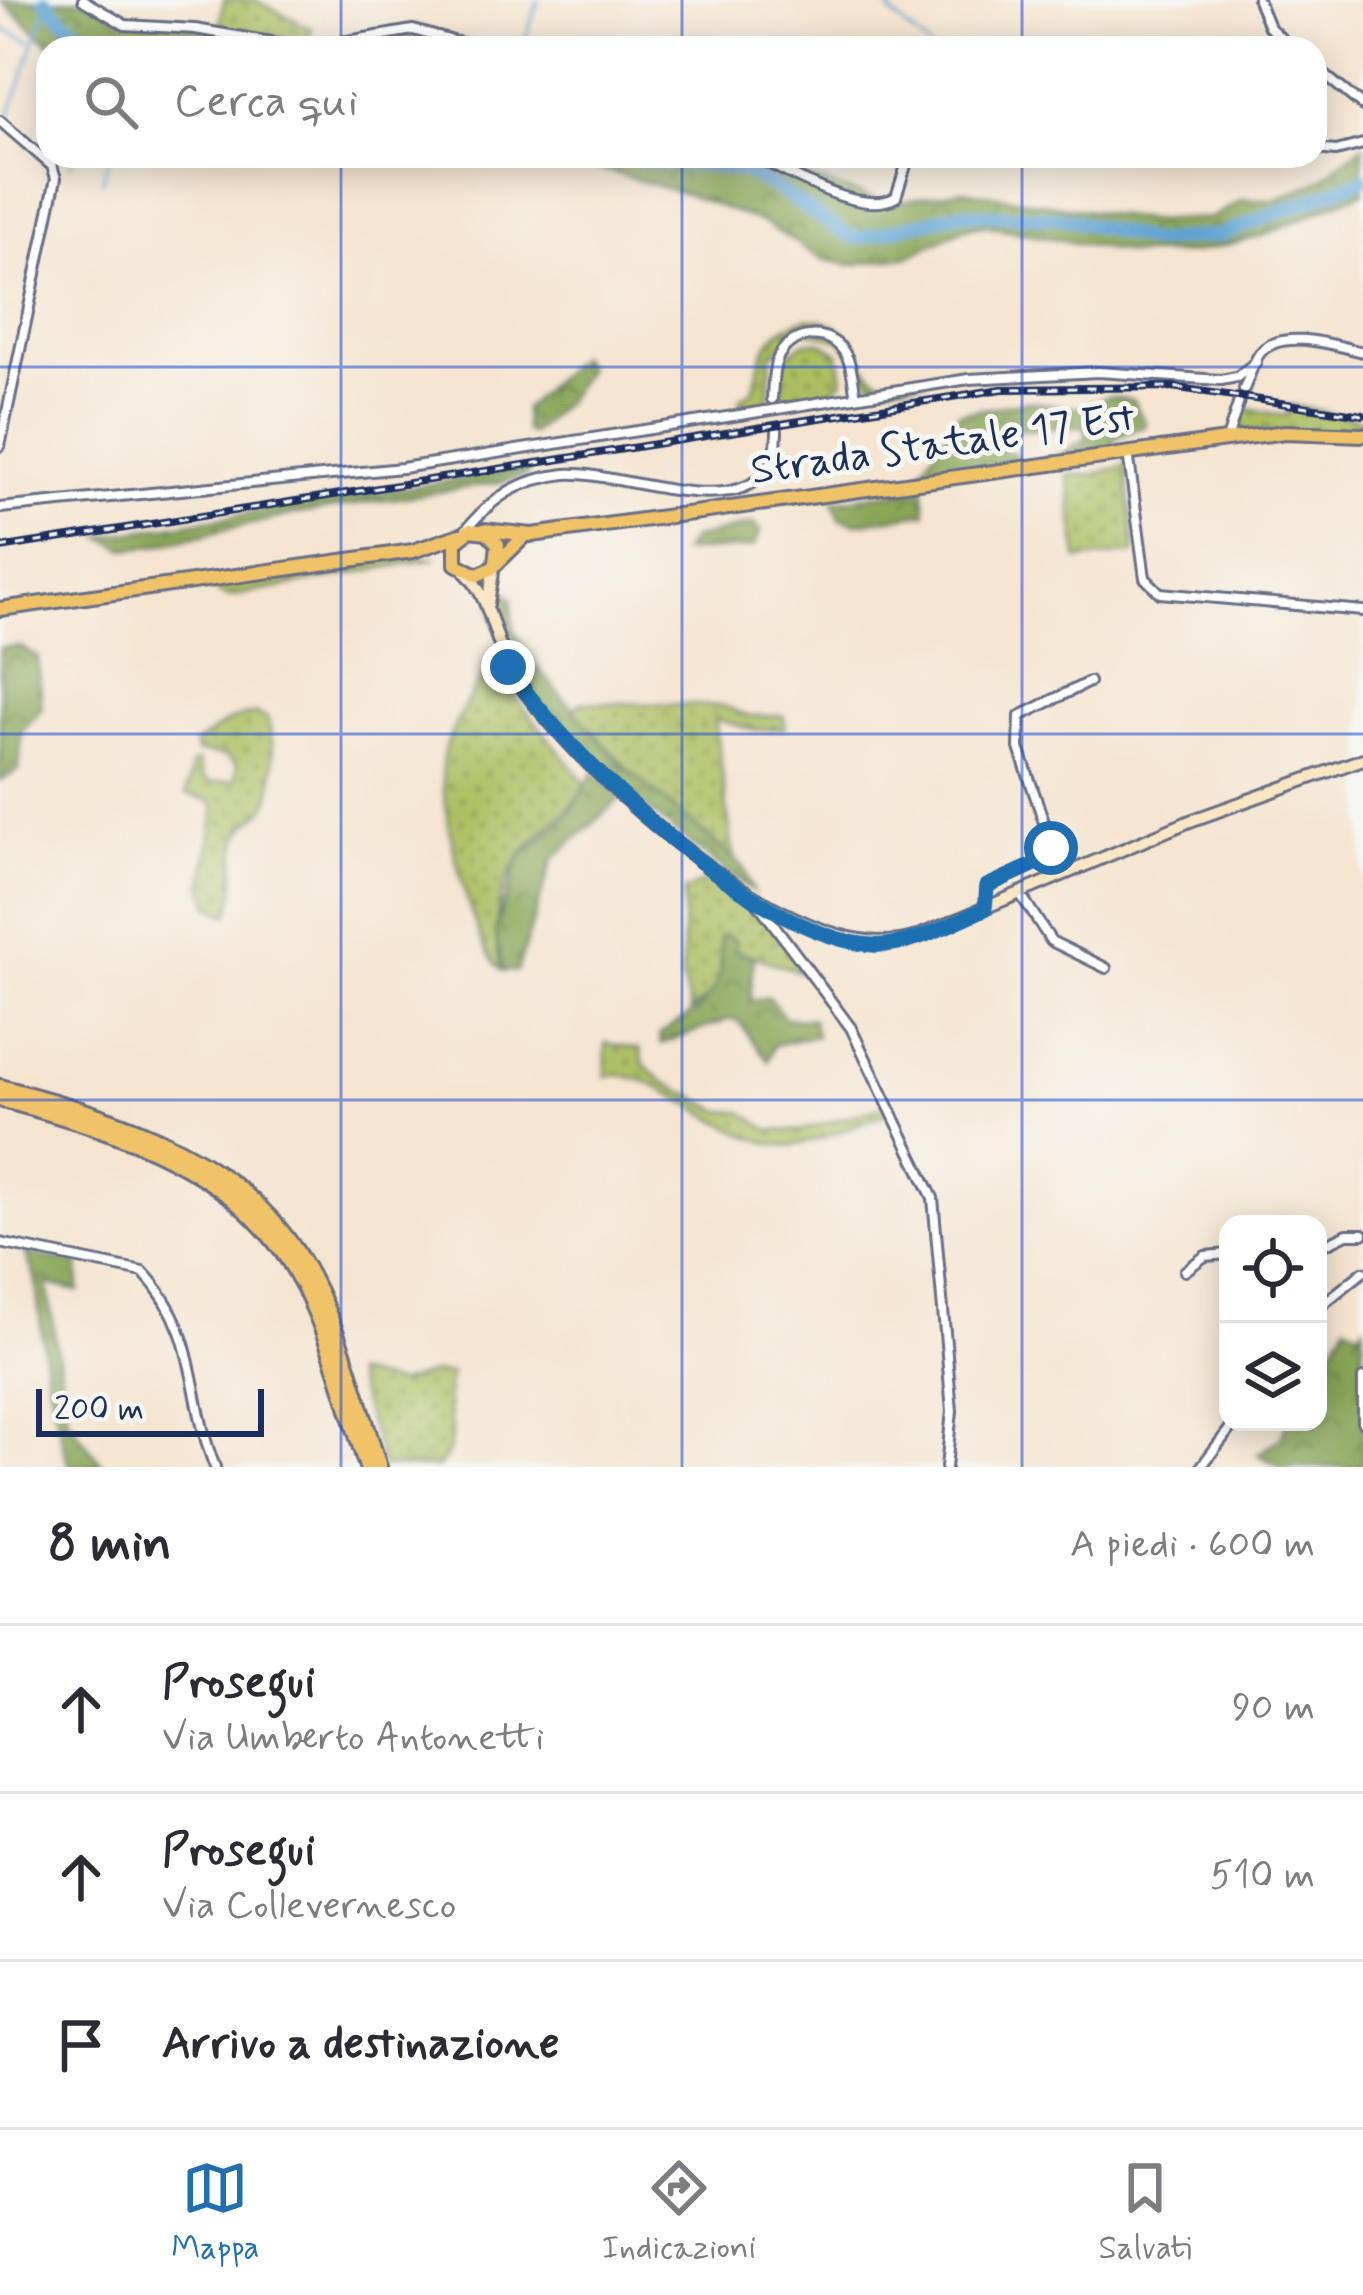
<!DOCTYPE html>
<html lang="it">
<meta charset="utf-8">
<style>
:root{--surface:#fff;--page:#f2f2f3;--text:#2b2b33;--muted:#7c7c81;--line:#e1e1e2;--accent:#1f6fb2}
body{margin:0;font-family:Mynerve,sans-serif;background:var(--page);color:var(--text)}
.controls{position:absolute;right:36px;bottom:36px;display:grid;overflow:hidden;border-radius:24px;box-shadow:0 6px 30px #0003}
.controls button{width:108px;height:108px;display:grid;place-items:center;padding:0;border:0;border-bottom:3px solid var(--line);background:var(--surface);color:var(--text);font:60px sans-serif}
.scale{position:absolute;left:36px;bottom:30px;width:228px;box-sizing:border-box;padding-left:12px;border:6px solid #1b2f5e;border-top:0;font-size:33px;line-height:42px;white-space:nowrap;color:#1b2f5e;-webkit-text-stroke:9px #f6f6f2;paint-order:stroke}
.stop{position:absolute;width:36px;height:36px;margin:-27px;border:9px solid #1f6fb2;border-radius:50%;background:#fff}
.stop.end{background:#1f6fb2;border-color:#fff;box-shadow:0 3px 12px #0008}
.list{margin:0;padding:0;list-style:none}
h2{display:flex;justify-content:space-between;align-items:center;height:156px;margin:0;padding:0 48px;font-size:51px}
h2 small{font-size:39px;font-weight:400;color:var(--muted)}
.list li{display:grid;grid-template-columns:78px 1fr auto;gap:36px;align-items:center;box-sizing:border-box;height:168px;padding:0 48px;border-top:3px solid var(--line)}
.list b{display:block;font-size:45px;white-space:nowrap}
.list p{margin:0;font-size:39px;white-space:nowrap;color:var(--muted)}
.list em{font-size:39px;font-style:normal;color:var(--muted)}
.icon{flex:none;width:66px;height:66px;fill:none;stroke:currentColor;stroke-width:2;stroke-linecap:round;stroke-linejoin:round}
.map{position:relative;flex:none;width:1363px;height:1467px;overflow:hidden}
.search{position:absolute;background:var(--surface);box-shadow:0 6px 30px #0003;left:36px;right:36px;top:36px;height:132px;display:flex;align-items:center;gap:30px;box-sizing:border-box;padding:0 42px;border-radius:36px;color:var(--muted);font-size:45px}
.sheet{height:660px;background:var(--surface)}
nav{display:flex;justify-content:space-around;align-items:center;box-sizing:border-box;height:168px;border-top:3px solid var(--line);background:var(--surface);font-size:33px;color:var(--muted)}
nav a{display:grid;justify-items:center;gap:6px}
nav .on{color:var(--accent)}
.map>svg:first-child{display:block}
.grass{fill:url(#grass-dots);stroke:#647660;stroke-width:3}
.forest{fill:url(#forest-crowns);stroke:#526a5a;stroke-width:3}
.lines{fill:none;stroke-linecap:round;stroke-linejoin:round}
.stream{stroke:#5fa3d4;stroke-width:3}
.river{stroke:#5fa3d4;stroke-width:14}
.street-casing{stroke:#676e86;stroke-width:14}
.secondary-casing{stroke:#676e86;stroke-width:16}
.primary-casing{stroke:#676e86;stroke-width:18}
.highway-casing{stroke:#676e86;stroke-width:20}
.street{stroke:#fff;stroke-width:8}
.secondary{stroke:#f9e7c3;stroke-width:10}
.primary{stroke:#f1c369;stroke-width:12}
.highway{stroke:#f1c369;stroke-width:14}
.rail-casing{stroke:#1b2f5e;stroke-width:8}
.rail{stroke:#f6f6f2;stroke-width:3;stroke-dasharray:9;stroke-linecap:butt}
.route{stroke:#1f6fb2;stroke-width:15}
.grid{fill:none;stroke:#1d4ed8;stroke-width:3;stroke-opacity:0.55}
.labels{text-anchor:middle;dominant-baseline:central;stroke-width:10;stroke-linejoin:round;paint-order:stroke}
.street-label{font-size:42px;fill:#1b2f5e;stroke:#f6f6f2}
</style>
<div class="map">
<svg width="1363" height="1467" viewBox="0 0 1363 1467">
<defs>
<pattern id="grass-dots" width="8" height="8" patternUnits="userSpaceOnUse" patternTransform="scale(3)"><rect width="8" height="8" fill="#acbe61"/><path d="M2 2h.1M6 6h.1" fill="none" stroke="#8b9b53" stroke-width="1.8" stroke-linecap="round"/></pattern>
<pattern id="forest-crowns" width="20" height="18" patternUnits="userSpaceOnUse" patternTransform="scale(3)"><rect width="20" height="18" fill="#89a557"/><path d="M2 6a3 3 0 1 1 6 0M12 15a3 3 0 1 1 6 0" fill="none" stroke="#6f874b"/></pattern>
</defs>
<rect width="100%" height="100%" fill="#f6f6f2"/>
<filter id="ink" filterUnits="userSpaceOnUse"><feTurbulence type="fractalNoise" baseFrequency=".00833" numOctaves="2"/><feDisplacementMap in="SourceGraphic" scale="24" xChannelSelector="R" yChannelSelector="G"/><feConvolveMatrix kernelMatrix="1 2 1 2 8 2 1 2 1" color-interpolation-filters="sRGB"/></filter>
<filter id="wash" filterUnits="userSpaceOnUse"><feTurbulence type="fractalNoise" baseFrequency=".004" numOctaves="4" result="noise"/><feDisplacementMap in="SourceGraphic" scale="48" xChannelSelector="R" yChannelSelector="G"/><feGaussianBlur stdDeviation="2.7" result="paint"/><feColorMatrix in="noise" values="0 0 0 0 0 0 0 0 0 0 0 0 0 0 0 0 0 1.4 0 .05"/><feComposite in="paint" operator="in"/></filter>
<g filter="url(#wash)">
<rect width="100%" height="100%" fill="#f5e4cf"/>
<path class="grass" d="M224 0H255L312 29 307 43 219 28Z
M806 319C854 317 848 359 879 379L927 380C856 389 880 388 841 340L803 329 771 355 769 404 743 410 740 399 754 389C761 352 767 330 806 319Z
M805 342H820L839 353 843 381 829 393 782 401V359Z
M1291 405 1363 420V432L1234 431 1241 408 1287 416Z
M1126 465 1135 553 1078 560 1068 474 1092 475Z
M405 557 437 558 229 597 204 585Z
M492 668 586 784C570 815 542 827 522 854 498 885 489 934 503 971 473 955 436 792 443 758 446 740 478 675 492 668Z
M582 702 724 706 747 716H784L785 728 754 730 715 719 734 860 639 781 572 709Z
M255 713 267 718C274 738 276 783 268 803 263 816 248 820 242 831 229 855 241 889 228 915L211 907 203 886 215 810 212 802 186 794 192 763 198 762 202 777 211 783 235 780 237 765 226 756 197 752 195 744 228 721Z
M709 879C750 891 781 940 807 974L735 950 723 951 717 992 690 1010 682 977 684 892Z
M606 1043 640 1049 644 1064 662 1081 722 1111 743 1112 769 1130 799 1131 888 1105 891 1112C860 1121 825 1141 794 1145 740 1153 651 1062 606 1077Z
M432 1373 451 1374C438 1410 466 1435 438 1467H383L353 1374 397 1384Z"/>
<path class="forest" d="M0 0H88L118 19 181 22 307 43 414 26 488 48H54Z
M1363 145V192L1262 236 1191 253 1132 254 984 225 965 228 910 256 850 265 822 259 764 223 689 195 557 156H762L809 179 889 203 963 190 1149 221 1211 218 1242 200H1275L1320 180Z
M578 356 587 368 567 399 538 428 531 434 525 431 524 409Z
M1110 396 1133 400 1146 425 1113 439V449L1057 457 1086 439V426L990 432 976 436 978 443 1016 454 1014 462 919 474 959 413 1028 401 1076 408Z
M530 468 526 476 501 482 296 514 153 546 125 549 101 537Z
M924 488 926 513 856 523 840 519 833 501Z
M753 524 761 531 753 547 682 552 692 539Z
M497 585 512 598 513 628 527 656 621 764 743 866 753 892C690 843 458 677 497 585Z
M21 647 38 658 42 708 22 731 19 770 0 781V648Z
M594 772 621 798 553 859 517 971H503L495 931 518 859 569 813Z
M724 935 736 941 735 950 754 958 750 1002 768 997 785 1018 812 1019 816 1036 774 1045 768 1061 739 1022 730 1019 661 1044 660 1034C705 1006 728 991 719 938Z
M25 1253 78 1263 79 1291 47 1284 67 1418 104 1467H69L47 1379 35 1277Z
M1346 1324 1359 1332 1363 1326V1467H1281L1258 1454 1281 1437 1287 1422H1318V1358L1327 1357Z"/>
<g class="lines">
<path class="stream" d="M874 0 892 9 891 13 930 48
M0 28 31 41
M97 48 98 42
M522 48 539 0
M8 120 48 3
M71 165 73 156
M102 182 109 156"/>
<path class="river" d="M45 0C70 32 97 42 136 48
M628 156C669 169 710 158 750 175 787 190 819 222 857 239L960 213 1062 218 1153 242 1221 235 1363 179"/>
</g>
</g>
<g filter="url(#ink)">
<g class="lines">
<defs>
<path id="street" d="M83 0 125 25 195 29 306 48 413 30 478 48
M1258 0 1269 27 1291 48
M1315 67 1363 106
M0 121 52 166 56 178 0 446
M1315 149 1336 151 1363 144
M753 156C788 171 861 218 896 197L909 156
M1244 389C1249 378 1253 362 1260 353 1281 327 1337 346 1363 352
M772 399C773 387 772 372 777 360 789 329 833 327 847 357 853 369 853 384 856 396
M1227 439 1240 398
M1128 452 1145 578 1160 593 1363 611
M0 508 402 468 969 379 1098 372 1221 380 1237 377 1256 362
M464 532C492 497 520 479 565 474 621 469 778 542 777 430
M1021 895 1051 941 1106 968
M754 898 851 1028 933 1198 952 1411 946 1467
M985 908 987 886 1042 861 1052 846 1019 748 1020 716 1089 682
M0 1243 143 1272C200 1332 187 1398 215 1467
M1318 1248 1347 1234H1363
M1185 1271 1205 1256 1228 1254
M1318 1308 1363 1272
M1363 1378V1423
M1201 1467 1235 1422"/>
<path id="secondary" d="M465 572C494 600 493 646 516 679 579 771 798 976 916 937L1190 821 1363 759
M488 604 494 566"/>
<path id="primary" d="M484 530 532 535 1285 432 1363 435
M496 563 498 544 487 532 470 530 456 541V564L477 575 491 569 525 536
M0 609 413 551 460 535"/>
<path id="highway" d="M0 1087C121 1119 249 1157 311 1277 342 1336 359 1404 379 1467
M0 1099C117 1131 243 1167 303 1285 332 1342 347 1406 367 1467"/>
</defs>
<use href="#street" class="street-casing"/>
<use href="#secondary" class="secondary-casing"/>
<use href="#primary" class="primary-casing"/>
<use href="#highway" class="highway-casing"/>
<use href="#street" class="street"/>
<use href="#secondary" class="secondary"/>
<use href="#primary" class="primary"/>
<use href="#highway" class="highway"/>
<defs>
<path id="rail" d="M0 548 1002 389 1172 387 1363 415"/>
</defs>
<use href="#rail" class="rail-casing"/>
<use href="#rail" class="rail"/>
</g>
</g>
<g class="lines" filter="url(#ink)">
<path class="route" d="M508 667C569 759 759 938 872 945 910 948 951 923 985 909L987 886 1042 861 1051 848"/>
</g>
<path class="grid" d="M341 0V48M682 0V48M1022 0V48M341 156V1467M682 156V1467M1022 156V1467M0 367H1363M0 734H1363M0 1100H1363"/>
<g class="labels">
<g class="street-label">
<text transform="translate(943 445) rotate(-8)">Strada Statale 17 Est</text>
</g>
</g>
</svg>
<div class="controls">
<button><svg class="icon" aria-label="locate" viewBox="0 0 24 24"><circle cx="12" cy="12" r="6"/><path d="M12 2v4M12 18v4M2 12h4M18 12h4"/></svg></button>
<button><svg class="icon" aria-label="layers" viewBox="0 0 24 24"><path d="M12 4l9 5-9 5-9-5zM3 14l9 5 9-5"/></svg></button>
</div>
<div class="scale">200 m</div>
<div class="stop" style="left:1051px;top:848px"></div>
<div class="stop end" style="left:508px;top:667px"></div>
<div class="search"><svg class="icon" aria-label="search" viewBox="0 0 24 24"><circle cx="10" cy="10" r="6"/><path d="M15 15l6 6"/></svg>Cerca qui</div>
</div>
<section class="sheet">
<h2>8 min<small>A piedi · 600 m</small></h2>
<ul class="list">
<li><svg class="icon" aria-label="ahead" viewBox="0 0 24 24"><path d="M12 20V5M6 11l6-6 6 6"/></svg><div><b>Prosegui</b><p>Via Umberto Antonetti</p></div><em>90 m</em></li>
<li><svg class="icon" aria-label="ahead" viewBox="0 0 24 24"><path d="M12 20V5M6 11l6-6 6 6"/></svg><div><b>Prosegui</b><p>Via Collevernesco</p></div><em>510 m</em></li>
<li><svg class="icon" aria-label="arrive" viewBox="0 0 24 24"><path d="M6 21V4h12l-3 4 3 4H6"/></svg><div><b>Arrivo a destinazione</b></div></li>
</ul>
</section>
<nav>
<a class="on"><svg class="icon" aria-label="map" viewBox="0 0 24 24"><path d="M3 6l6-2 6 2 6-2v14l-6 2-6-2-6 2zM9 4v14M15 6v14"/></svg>Mappa</a>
<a><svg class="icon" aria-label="directions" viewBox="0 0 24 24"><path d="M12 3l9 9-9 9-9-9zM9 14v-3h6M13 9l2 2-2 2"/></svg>Indicazioni</a>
<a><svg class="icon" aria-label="saved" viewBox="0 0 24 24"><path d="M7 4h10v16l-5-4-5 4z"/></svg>Salvati</a>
</nav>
